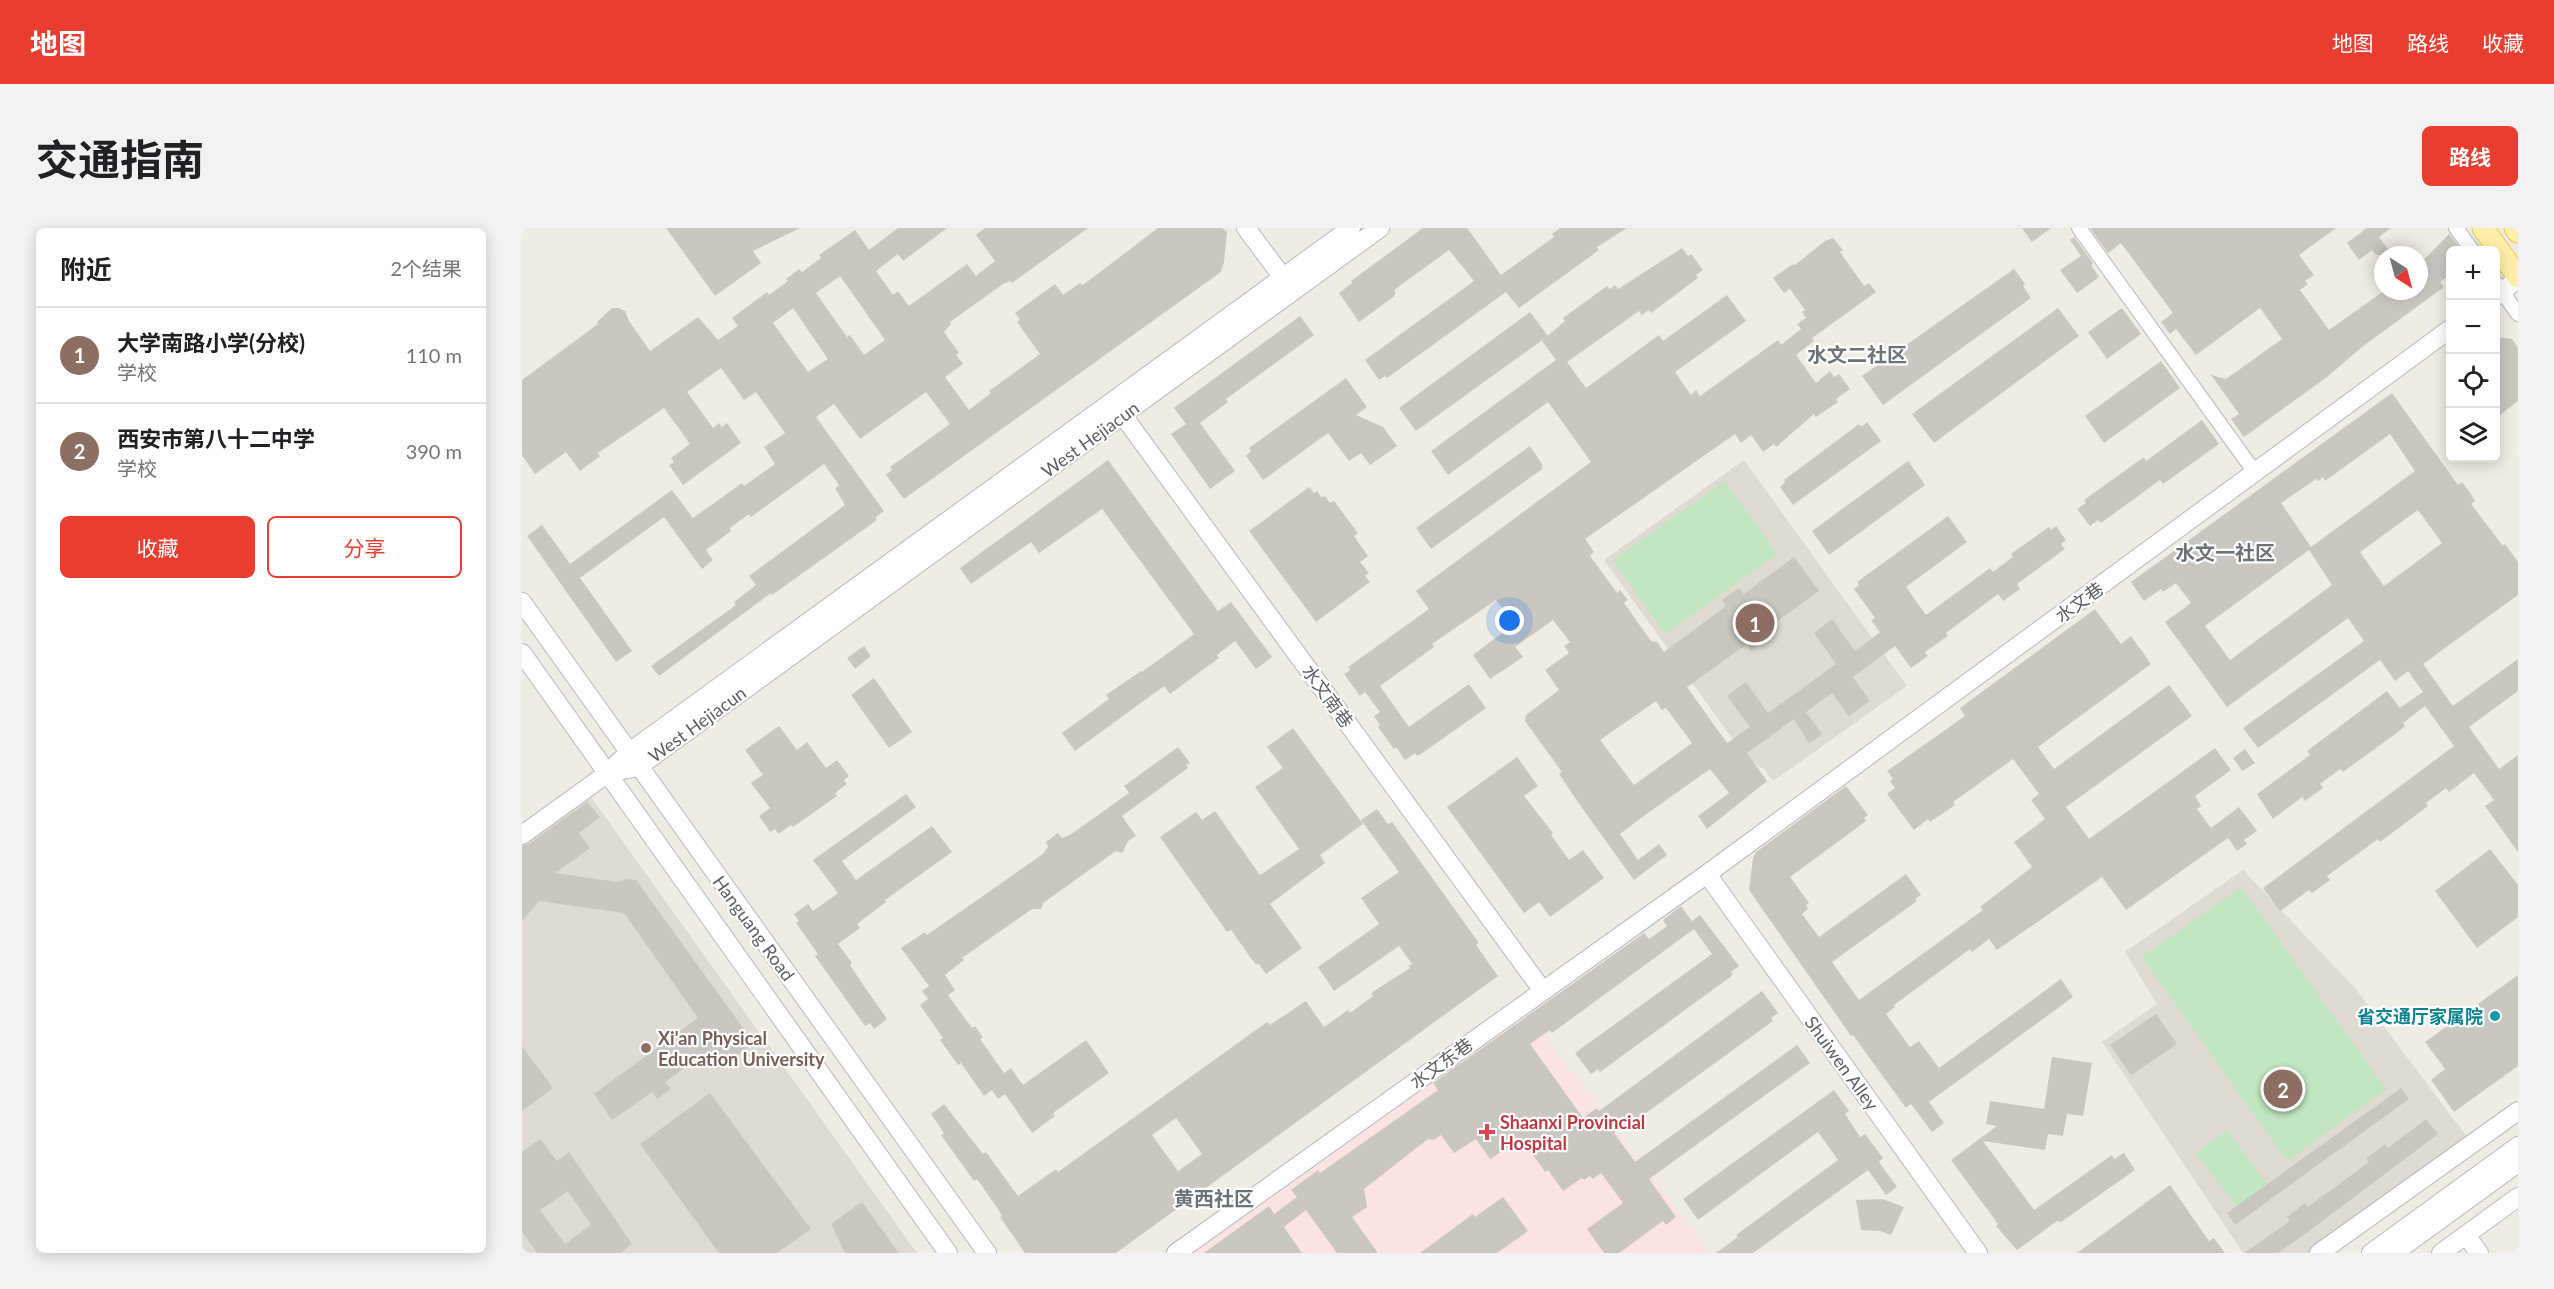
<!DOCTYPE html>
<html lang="zh">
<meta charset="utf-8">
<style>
:root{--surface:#fff;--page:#f2f2f2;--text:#202124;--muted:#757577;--line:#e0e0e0;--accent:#e93d30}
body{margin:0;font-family:Lato,"Noto Sans SC",sans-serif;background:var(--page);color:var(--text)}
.controls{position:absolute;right:18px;top:18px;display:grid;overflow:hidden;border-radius:9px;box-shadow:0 3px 15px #0003}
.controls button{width:54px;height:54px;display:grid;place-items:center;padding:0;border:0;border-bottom:2px solid var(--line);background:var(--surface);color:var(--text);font:30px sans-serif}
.compass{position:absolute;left:1852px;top:18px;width:54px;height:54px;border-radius:50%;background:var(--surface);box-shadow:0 3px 15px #0003;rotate:144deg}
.you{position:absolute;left:988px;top:393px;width:21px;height:21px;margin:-15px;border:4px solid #fff;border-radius:50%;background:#1a73e8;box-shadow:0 0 0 9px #1a73e833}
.badge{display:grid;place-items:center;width:39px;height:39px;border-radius:50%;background:var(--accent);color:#fff;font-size:20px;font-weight:700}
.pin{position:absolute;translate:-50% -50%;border:3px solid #fff;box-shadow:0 2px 6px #0006}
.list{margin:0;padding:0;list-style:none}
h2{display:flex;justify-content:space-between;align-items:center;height:78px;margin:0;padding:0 24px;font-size:26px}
h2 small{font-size:20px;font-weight:400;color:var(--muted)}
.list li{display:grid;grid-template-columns:39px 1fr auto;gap:18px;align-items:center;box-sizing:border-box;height:96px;padding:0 24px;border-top:2px solid var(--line)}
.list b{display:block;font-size:22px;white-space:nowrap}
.list p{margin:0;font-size:20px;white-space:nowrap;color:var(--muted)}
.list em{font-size:20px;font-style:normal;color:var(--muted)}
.actions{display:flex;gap:12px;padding:18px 24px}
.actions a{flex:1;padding:14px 0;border:2px solid var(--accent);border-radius:9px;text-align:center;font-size:21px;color:var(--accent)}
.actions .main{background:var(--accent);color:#fff}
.icon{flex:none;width:33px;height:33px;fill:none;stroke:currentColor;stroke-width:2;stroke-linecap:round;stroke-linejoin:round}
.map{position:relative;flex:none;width:1996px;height:1025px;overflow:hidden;border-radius:9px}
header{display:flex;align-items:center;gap:36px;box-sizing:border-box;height:84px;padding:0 30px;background:var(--accent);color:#fff}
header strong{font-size:28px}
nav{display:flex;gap:33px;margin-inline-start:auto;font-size:21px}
.intro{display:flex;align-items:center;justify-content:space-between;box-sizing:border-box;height:144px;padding:0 36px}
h1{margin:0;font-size:42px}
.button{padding:15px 27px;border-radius:9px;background:var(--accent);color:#fff;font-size:21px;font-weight:700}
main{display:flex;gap:36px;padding:0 36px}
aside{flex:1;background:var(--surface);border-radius:9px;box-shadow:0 3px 15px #0003}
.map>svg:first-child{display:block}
.education{fill:#dfdbd2}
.medical{fill:#fbe3e1}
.green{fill:#c1e6c1}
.building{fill:#cac7c1;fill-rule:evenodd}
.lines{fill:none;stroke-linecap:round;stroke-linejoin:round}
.street-casing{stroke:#b7babe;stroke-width:16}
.secondary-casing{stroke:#b6b9be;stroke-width:20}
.primary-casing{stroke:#f1c55b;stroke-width:23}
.street{stroke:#fff;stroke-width:14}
.secondary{stroke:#fff;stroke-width:18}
.primary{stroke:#fff0a9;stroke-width:21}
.culture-dot{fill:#0f9aa8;stroke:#fff;stroke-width:2}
.education-dot{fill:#8d6e63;stroke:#fff;stroke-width:2}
.health-dot{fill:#e0444e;stroke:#fff;stroke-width:2}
.labels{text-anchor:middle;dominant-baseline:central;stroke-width:4.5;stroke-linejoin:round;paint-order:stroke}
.street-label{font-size:18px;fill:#5c6065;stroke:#fff}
.culture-label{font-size:18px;font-weight:bold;fill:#0d838f;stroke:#fff;text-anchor:end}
.education-label{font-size:18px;font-weight:bold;fill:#785e54;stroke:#fff;text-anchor:start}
.health-label{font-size:18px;font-weight:bold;fill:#be3a42;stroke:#fff;text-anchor:start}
.neighbourhood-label{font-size:20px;font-weight:bold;fill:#6d7277;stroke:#fff}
</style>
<header>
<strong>地图</strong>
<nav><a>地图</a><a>路线</a><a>收藏</a></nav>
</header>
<div class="intro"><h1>交通指南</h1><a class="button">路线</a></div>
<main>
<aside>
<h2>附近<small>2个结果</small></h2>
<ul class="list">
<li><span class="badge" style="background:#8d6e63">1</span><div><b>大学南路小学(分校)</b><p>学校</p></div><em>110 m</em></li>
<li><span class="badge" style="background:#8d6e63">2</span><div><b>西安市第八十二中学</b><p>学校</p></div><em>390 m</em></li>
</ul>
<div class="actions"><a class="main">收藏</a><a>分享</a></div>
</aside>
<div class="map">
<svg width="1996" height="1025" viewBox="0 0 1996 1025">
<rect width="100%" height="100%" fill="#efece4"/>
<path class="education" d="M1222 232 1385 458 1251 553 1243 542 1224 530 1082 332Z
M67 566 395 1025H0V615Z
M1721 642 1833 760 1945 909 1789 1025H1721L1580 814 1635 776 1603 724Z"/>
<path class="medical" d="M1003 783 1188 1025H666Z"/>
<path class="green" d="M1203 253 1255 326 1143 406 1091 332Z
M1719 659 1864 861 1765 933 1620 729Z
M1705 902 1751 965 1721 987 1674 925Z"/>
<path class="building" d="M144 0H278L231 23 239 35 193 68Z
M376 0H425L381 33 376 26 354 43 371 67 376 63 387 78 445 36 454 48 473 33 454 7 463 0H566L490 55 488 53 481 56 428 94 429 96 422 104 437 125 434 127 441 136 423 149 447 182 469 165 467 163 518 126 495 94 498 91 493 85 533 56 541 67 558 55 561 57 636 0H700L705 4 702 34 699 44 382 271 364 247 370 242 368 239 428 196 404 164 338 211 312 176 294 189 362 283 353 290 355 292 250 367 249 365 137 448 129 438 214 377 212 374 234 357 227 348 323 277 313 260 317 257 302 236 229 289 227 286 208 300 209 303 184 322 191 332 180 341 142 289 58 350 110 423 94 434 5 308 20 297 48 336 150 262 171 290 220 255 222 258 253 236 242 219 263 205 234 164 222 172 199 140 165 164 191 200 197 195 200 199 205 195 219 215 161 257 147 237 152 234 149 230 168 216 142 180 76 225 78 228 58 243 44 224 13 246 0 227V152L76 96 75 94 90 80H97L103 83 107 93 128 123 176 89 196 112 216 98 210 90 245 64 247 67 266 53 264 51 277 41 280 44 299 30 297 27 333 2 347 22ZM318 48 363 112 342 127 328 107 325 109 294 65ZM271 80 306 131 286 144 251 95Z
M901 0H945L979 47 1032 9 1030 6 1038 0H1105L1075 19 1077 22 997 80 984 64 865 150 863 148 857 152 843 132 952 53 927 22 872 62 874 65 870 70 837 94 817 65 830 55 829 53Z
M1500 0H1529L1510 14Z
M1568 0H1814L1777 27 1792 47 1783 53 1786 56 1778 62 1807 102 1862 63H1897V37L1927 6 1939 22H1929V46L1918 54 1922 59 1840 119 1805 149 1722 209 1709 191 1717 186 1689 147 1704 151 1760 111 1738 80 1674 127 1654 101 1648 106 1639 94 1651 85 1599 15 1586 25Z
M1845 0H1869L1857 9 1870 27H1854L1850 22 1837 32 1825 15Z
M1552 9 1571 35 1569 37 1577 49 1555 65 1538 42 1559 28 1548 12Z
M1311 10 1321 22 1318 24 1342 58 1347 55 1354 64 1290 110 1292 113 1274 127 1294 155 1308 143 1312 149 1317 146 1328 161 1314 171 1316 174 1294 189 1292 186 1254 219 1252 216 1241 224 1229 207 1219 215 1213 206 1063 311 1072 324 1068 328 1095 365 1098 362 1106 372 1102 375 1129 413 1135 414 1142 424 1204 378 1200 372 1217 360 1222 366 1272 329 1297 363 1251 396 1255 403 1229 422 1225 416 1165 459 1205 515 1228 499 1205 468 1224 454 1246 485 1314 436 1292 405 1310 391 1333 423 1358 404 1349 392 1353 390 1332 361 1337 357 1335 354 1426 288 1445 314 1384 359 1404 387 1468 340 1471 344 1491 329 1489 326 1527 299 1529 302 1534 298 1544 312 1539 316 1543 321 1495 356 1498 361 1481 373 1476 366 1424 405 1426 408 1403 424 1406 428 1389 440 1373 418 1331 449 1348 473 1327 488 1310 465 1284 484 1300 506 1295 510 1287 515 1272 491 1225 525 1245 553 1185 601 1176 588 1207 565 1188 541 1123 587 1098 606 1116 632 1137 616 1145 627 1112 652 1060 580 1037 546 1040 544 1003 493 1004 487 1037 462 1023 442 1047 425 1042 418 1048 414 1031 392 993 419 1001 429 968 451 951 427 992 396 974 372 910 416 912 419 858 458 887 499 947 456 964 480 899 526 895 528 893 525 883 532 874 519 872 521 856 499 858 497 852 488 858 484 843 464 838 468 822 446 828 442 826 439 907 381 894 363 1069 234 1026 174 926 247 909 223 1034 132 1020 113 1043 93 1041 90 1085 58 1088 61 1093 57 1096 61 1160 20 1166 28 1169 26 1181 42 1174 47 1176 50 1129 85 1127 82 1120 87 1117 83 1045 134 1064 160 1137 107 1141 113 1205 67 1224 93 1153 144 1169 167 1174 162 1178 168 1256 112 1259 117 1279 101 1275 96 1284 90 1280 84 1283 82 1268 61 1262 65 1251 50 1271 36 1273 37 1303 13ZM1134 473 1140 482 1144 480 1170 515 1112 557 1078 512Z
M1492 41 1503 56 1501 58 1509 70 1361 177 1340 148Z
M1536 80 1557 108 1412 215 1390 186Z
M1600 80 1619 106 1585 131 1566 104Z
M1008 84 1026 108 894 203 877 180Z
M778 88 792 107 704 171 706 174 678 195 713 243 688 261 649 206 664 196 652 180Z
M1974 109 1990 111 1996 120V173L1974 190Z
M1639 133 1658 160 1582 215 1563 188Z
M824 150 845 179 834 187 861 199 875 218 848 237 839 225 827 233 806 205 741 252 724 228 729 223 727 220Z
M1870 165 1936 257 1940 254 1949 266 1953 273 1949 276 1981 318 1983 316 1996 334V367L1901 436 1931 478 1996 431V463L1947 499 1977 541 1996 527V624L1963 578 1972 572 1952 545 1927 564 1924 560 1904 575 1906 578 1858 614 1856 611 1805 648 1808 652 1790 665 1787 662 1758 683 1741 660 1932 518 1903 478 1881 495 1883 498 1876 504 1821 544 1818 541 1798 556 1801 560 1783 573 1780 569 1751 591 1735 566 1788 527 1785 523 1865 463 1878 480 1901 464 1886 443 1873 453 1858 432 1736 520 1721 500 1842 413 1826 390 1705 479 1643 394 1669 375 1654 355 1641 364 1639 361 1622 373 1609 354ZM1868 206 1893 243 1789 319 1759 275 1794 251 1796 253 1801 249 1803 253ZM1896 282 1920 315 1862 358 1838 324ZM1787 322 1810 357 1708 432 1683 398Z
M1680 192 1697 216 1641 256 1638 252 1579 295 1576 292 1568 298 1555 281 1564 275 1562 272 1622 229 1624 233Z
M1345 194 1359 213 1271 277 1258 259 1263 254 1262 252 1337 196 1339 199Z
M1008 218 1020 236V241L909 321 894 300Z
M586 232 696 383 709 374 750 429 734 441 713 413 695 427 697 430 648 466 642 458 553 523 540 505 587 471 584 467 619 443 620 444 672 406 580 281 517 325 509 314 449 356 438 340Z
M1386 233 1403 257 1307 327 1290 303Z
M787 259 792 265 795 263 800 270 803 268 808 275 812 273 836 305 832 308 846 328 838 334 847 345 843 348 848 354 794 394 727 303Z
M1573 381 1599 416 1609 408 1629 436 1516 519 1532 541 1647 457 1670 488 1544 579 1567 611 1693 520 1709 542 1673 568 1679 578 1675 581 1689 600 1717 579 1735 603 1722 612 1725 616 1715 623 1706 610 1604 682 1580 649 1475 722 1467 711 1450 724 1448 721 1372 777 1373 779 1364 786 1388 819 1397 813 1417 840 1539 751 1551 769 1407 874 1422 895 1410 904 1389 876 1384 880 1331 807 1329 808 1227 662 1231 630 1234 624 1324 558 1346 587 1342 590 1344 593 1268 649 1287 675 1284 677 1286 681 1280 686 1297 709 1384 646 1399 667 1393 671 1395 673 1310 734 1337 772 1461 682 1458 679 1510 639 1492 614 1523 591 1509 572 1517 566 1491 531 1431 574 1433 577 1408 594 1406 591 1392 602 1365 566 1373 560 1368 553 1371 551 1365 543 1443 488 1438 480Z
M342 418 349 428 333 441 325 430Z
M352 450 390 504 367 520 329 467Z
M257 498 275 522 285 514 304 540 315 532 327 548 322 552 325 556 313 565 315 568 271 599 269 597 256 606 253 601 248 604 237 588 248 580 229 555 241 547 223 522Z
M771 500 841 596 798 627 803 635 748 676 780 720 744 746 736 735 734 737 709 702 705 704 638 609 674 584 680 592 693 583 738 647 777 621 733 559 761 540 745 519Z
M656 519 668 535 664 537 666 540 600 588 614 608 606 613 600 625 594 623 521 675 519 681H510L440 730 442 732 423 747 433 762 426 767 450 800 453 798 461 809 458 811 482 845 489 840 501 857 564 812 587 845 531 885 533 888 510 905 483 866 476 871 470 862 462 868 439 835 436 837 418 812 421 810 398 777 406 771 400 763 407 758 379 720 403 704 405 707 521 626 526 619 524 614 536 605 540 610 548 607 607 565 602 558Z
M1723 521 1733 535 1720 543 1711 530Z
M995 529 1016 558 1002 568 1031 605 1029 607 1047 632 1061 622 1082 650 1028 689 1017 674 1002 685 925 579Z
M384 566 394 579 320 633 334 652 410 598 430 624 363 672 364 674 335 696 338 700 316 716 330 735 328 737 331 742 365 791 352 801 348 795 343 798 293 728 296 726 274 695 277 693 272 686 286 676 291 683 316 665 291 632Z
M65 574 78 589 57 605 68 620 33 645 95 654 105 651 114 652 232 815 195 842 183 825 143 854 149 861 135 871 130 864 90 892 72 866 176 790 102 685 17 673 0 693V618L7 616Z
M855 581 866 596 870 594 957 715 954 717 976 748 594 1025H503L478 989 480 988 476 981 455 951 452 953 419 907 422 905 409 886 422 876 461 926 464 924 496 968 534 941 536 944 745 794 748 797 784 773 802 799 826 782 828 785 851 768 849 765 888 740 886 738 890 736 877 718 812 763 796 739 857 696 839 670 877 644 839 592ZM654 890 680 926 656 943 630 907Z
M1968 621 1996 657V689L1955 720 1913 663Z
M1159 678 1170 693 1178 687 1201 717 1217 738 1209 744 1211 747 1078 844 1076 841 1069 846 1053 825 1190 726 1172 701 1030 805 1028 802 1008 816 1061 890 1075 880 1077 883 1240 763 1256 785 1249 790 1251 793 1113 893 1111 891 1092 905 1113 934 1275 817 1288 835 1127 951 1154 989 1144 997 1141 993 1097 1025H1082L1065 1001 1101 975 1079 945 1071 951 1068 948 1062 952 1060 950 1041 963 1026 942 1023 944 1000 911 968 931 954 911 932 925 919 907 912 912 906 911 842 961 845 979 830 989 856 1025H815L784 982 762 999 780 1025H682L747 978 752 986 775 969 769 962 796 942 798 945 916 862 911 855 1122 705 1127 711 1145 698 1141 692Z
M1996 747V838L1932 884 1909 852 1923 841 1903 814Z
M1634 786 1655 816 1609 847 1588 817Z
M0 818 31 860 0 883Z
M1530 829 1570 835 1561 888 1545 886 1541 908 1526 906 1523 922 1461 913 1512 982 1590 927 1592 931 1602 925 1613 942 1539 994 1535 993 1495 1022 1474 998 1476 996 1429 932 1475 898 1464 896 1468 873 1522 881Z
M1879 860 1887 871 1713 997 1705 985Z
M1312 862 1327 883 1323 886 1338 909 1343 906 1361 930 1357 934 1375 959 1364 967 1346 942 1231 1025H1194L1216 1009 1214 1007 1316 932 1296 904 1176 992 1161 971Z
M188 865 289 1001 255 1025H197L118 916Z
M1904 891 1916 906 1779 1009 1756 1025H1722L1768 993 1765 989 1783 975 1786 979 1847 934 1844 930 1863 916 1866 920Z
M18 911 35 933 47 924 110 1016 98 1025H15L0 1004V924ZM46 963 69 997 43 1016 18 982Z
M1648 957 1687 1013 1692 1010 1703 1025H1555Z
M981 969 1006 1003 975 1025H898L951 986 953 989Z
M1360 971 1382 979 1369 1007 1358 1003 1339 1002 1334 972Z
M340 974 377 1025H323L309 996Z"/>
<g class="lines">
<defs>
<path id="street" d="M1557 0 1734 246
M1934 0 1950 22
M1974 55 1996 86"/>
<path id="secondary" d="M724 0 768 59
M1974 68 1996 51
M594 178 1021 763
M0 374 465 1025
M0 425 426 1025
M86 545 116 539 858 0
M0 607 86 545 106 525 829 0
M1185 646 1456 1025
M1944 1007 1957 1025
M654 1025 1185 646 1928 101
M1797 1025 1996 883
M1849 1025 1996 918
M1872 1025 1996 935
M1919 1025 1996 969"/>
<path id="primary" d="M1961 0 1996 49
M1993 0 1996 4"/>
</defs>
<use href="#street" class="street-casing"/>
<use href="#secondary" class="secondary-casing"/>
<use href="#primary" class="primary-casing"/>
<use href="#street" class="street"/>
<use href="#secondary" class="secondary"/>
<use href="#primary" class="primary"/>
</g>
<circle class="culture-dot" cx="1973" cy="788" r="6"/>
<circle class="education-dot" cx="124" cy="820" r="6"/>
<path class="health-dot" d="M962 895h6v6h6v6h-6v6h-6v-6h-6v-6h6z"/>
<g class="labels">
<g class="street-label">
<text transform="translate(568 211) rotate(-36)">West Hejiacun</text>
<text transform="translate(1557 374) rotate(-36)">水文巷</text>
<text transform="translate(806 468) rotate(54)">水文南巷</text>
<text transform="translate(175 496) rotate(-36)">West Hejiacun</text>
<text transform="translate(232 700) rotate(54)">Hanguang Road</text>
<text transform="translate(919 835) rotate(-36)">水文东巷</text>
<text transform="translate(1320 835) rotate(54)">Shuiwen Alley</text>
</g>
<g class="culture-label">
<text x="1961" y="788">省交通厅家属院</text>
</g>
<g class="education-label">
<text x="136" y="810">Xi'an Physical<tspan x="136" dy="21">Education University</tspan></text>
</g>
<g class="health-label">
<text x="978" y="894">Shaanxi Provincial<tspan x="978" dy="21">Hospital</tspan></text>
</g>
<g class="neighbourhood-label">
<text x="1335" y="126">水文二社区</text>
<text x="1703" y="324">水文一社区</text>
<text x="692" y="970">黄西社区</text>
</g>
</g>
</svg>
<div class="controls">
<button>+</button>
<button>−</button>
<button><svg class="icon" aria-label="locate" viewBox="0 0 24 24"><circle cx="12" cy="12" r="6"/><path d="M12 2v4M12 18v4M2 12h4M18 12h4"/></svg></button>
<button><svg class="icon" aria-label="layers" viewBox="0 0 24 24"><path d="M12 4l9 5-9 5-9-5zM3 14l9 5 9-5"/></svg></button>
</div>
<svg class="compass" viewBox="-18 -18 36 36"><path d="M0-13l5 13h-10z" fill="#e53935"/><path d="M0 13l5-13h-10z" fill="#757577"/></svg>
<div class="you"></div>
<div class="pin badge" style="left:1233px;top:395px;background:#8d6e63">1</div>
<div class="pin badge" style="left:1761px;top:861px;background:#8d6e63">2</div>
</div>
</main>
